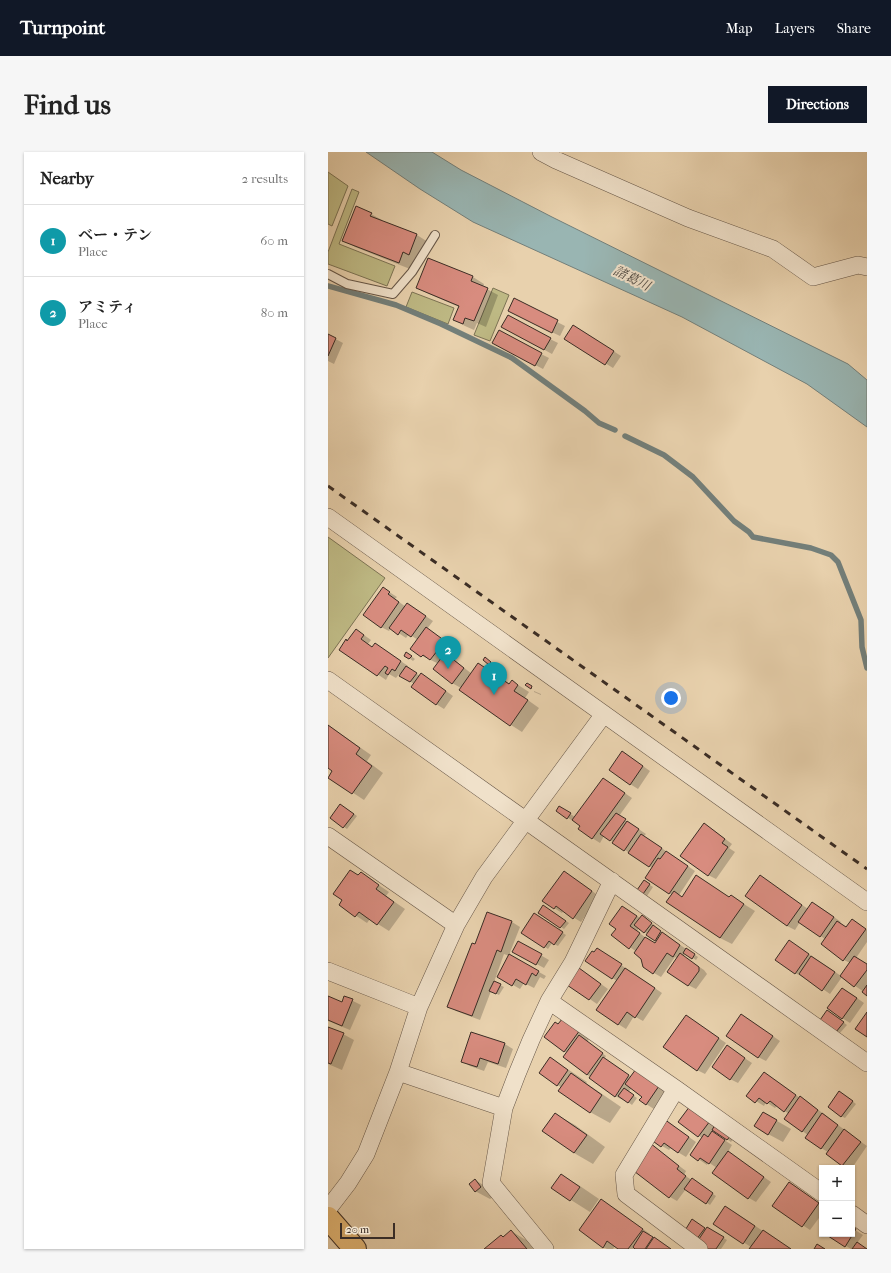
<!DOCTYPE html>
<meta charset="utf-8">
<style>
:root{--surface:#fff;--page:#f6f6f6;--text:#222;--muted:#767676;--line:#e0e0e0;--accent:#111827}
body{margin:0;font-family:"IM FELL French Canon","Noto Serif JP",serif;background:var(--page);color:var(--text)}
.controls{position:absolute;right:12px;bottom:12px;display:grid;overflow:hidden;border-radius:0px;box-shadow:0 1px 3px #0004}
.controls button{width:36px;height:36px;display:grid;place-items:center;padding:0;border:0;border-bottom:1px solid var(--line);background:var(--surface);color:var(--text);font:20px sans-serif}
.scale{position:absolute;left:12px;bottom:10px;width:55px;box-sizing:border-box;padding-left:4px;border:2px solid #3b2d25;border-top:0;font-size:11px;line-height:14px;white-space:nowrap;color:#3b2d25;-webkit-text-stroke:3px #f0e1ca;paint-order:stroke}
.you{position:absolute;left:343px;top:546px;width:14px;height:14px;margin:-10px;border:3px solid #fff;border-radius:50%;background:#1a73e8;box-shadow:0 0 0 6px #1a73e833}
.badge{display:grid;place-items:center;width:26px;height:26px;border-radius:50%;background:var(--accent);color:#fff;font-size:13px;font-weight:700}
.pin{position:absolute;translate:-50% -33px;filter:drop-shadow(0 1px 2px #0008)}
.pin::after{content:'';position:absolute;top:21px;width:14px;height:12px;background:inherit;clip-path:polygon(0 0,100% 0,50% 100%)}
.list{margin:0;padding:0;list-style:none}
h2{display:flex;justify-content:space-between;align-items:center;height:52px;margin:0;padding:0 16px;font-size:17px}
h2 small{font-size:13px;font-weight:400;color:var(--muted)}
.list li{display:grid;grid-template-columns:26px 1fr auto;gap:12px;align-items:center;box-sizing:border-box;height:72px;padding:0 16px;border-top:1px solid var(--line)}
.list b{display:block;font-size:15px;white-space:nowrap}
.list p{margin:0;font-size:13px;white-space:nowrap;color:var(--muted)}
.list em{font-size:13px;font-style:normal;color:var(--muted)}
.map{position:relative;flex:none;width:539px;height:1097px;overflow:hidden;border-radius:0px}
header{display:flex;align-items:center;gap:24px;box-sizing:border-box;height:56px;padding:0 20px;background:var(--accent);color:#fff}
header strong{font-size:19px}
nav{display:flex;gap:22px;margin-inline-start:auto;font-size:14px}
.intro{display:flex;align-items:center;justify-content:space-between;box-sizing:border-box;height:96px;padding:0 24px}
h1{margin:0;font-size:28px}
.button{padding:10px 18px;border-radius:0px;background:var(--accent);color:#fff;font-size:14px;font-weight:700}
main{display:flex;gap:24px;padding:0 24px}
aside{flex:1;background:var(--surface);border-radius:0px;box-shadow:0 1px 3px #0004}
.map>svg:first-child{display:block}
.green{fill:#beb984;stroke:#7c7354}
.water{fill:#99b5b2;stroke:#737f7a}
.shadow{fill:#0003;fill-rule:evenodd}
.lines{fill:none;stroke-linecap:round;stroke-linejoin:round}
.stream{stroke:#737f7a;stroke-width:5.5}
.building{fill:#d88c7f;stroke:#3b2d25}
.service-casing{stroke:#665647;stroke-width:10}
.minor-casing{stroke:#665647;stroke-width:18}
.primary-casing{stroke:#3b2d25;stroke-width:24}
.service{stroke:#f0e1ca;stroke-width:8}
.minor{stroke:#f0e1ca;stroke-width:17}
.primary{stroke:#e4b876;stroke-width:22}
.rail{stroke:#3b2d25;stroke-width:3;stroke-dasharray:7 7;stroke-linecap:butt}
.labels{text-anchor:middle;dominant-baseline:central;stroke-width:4;stroke-linejoin:round;paint-order:stroke}
.water-label{font-size:13px;font-style:italic;fill:#4e4841;stroke:#f0e1ca}
</style>
<header>
<strong>Turnpoint</strong>
<nav><a>Map</a><a>Layers</a><a>Share</a></nav>
</header>
<div class="intro"><h1>Find us</h1><a class="button">Directions</a></div>
<main>
<aside>
<h2>Nearby<small>2 results</small></h2>
<ul class="list">
<li><span class="badge" style="background:#0f9aa8">1</span><div><b>ベー・テン</b><p>Place</p></div><em>60 m</em></li>
<li><span class="badge" style="background:#0f9aa8">2</span><div><b>アミティ</b><p>Place</p></div><em>80 m</em></li>
</ul>
</aside>
<div class="map">
<svg width="539" height="1097" viewBox="0 0 539 1097">
<rect width="100%" height="100%" fill="#e8d1ad"/>
<filter id="stains"><feTurbulence type="fractalNoise" baseFrequency=".005" numOctaves="4"/><feColorMatrix values="0 0 0 0 .2 0 0 0 0 .09 0 0 0 0 .02 0 0 0 .5 -.17"/></filter>
<radialGradient id="worn" r=".72"><stop offset=".6" stop-color="#630" stop-opacity="0"/><stop offset="1" stop-color="#630" stop-opacity=".3"/></radialGradient>
<path class="green" d="M0 20 20 34 4 74 0 72Z
M24 37 31 40 11 92 67 114 59 134 0 112V100Z
M165 136 181 143 162 189 146 183Z
M84 140 126 156 120 172 78 155Z
M0 385 57 426 0 506Z"/>
<path class="water" d="M38 0H104L133 18 224 65 520 212 539 228V275L479 232 354 165 145 70 92 37Z"/>
<path class="shadow" d="M43 62 54 68V69L89 83 100 90 93 108 87 106 82 117 27 95 15 88Z
M101 108 145 125 156 132 155 135 170 143 158 175 149 171 146 178 137 174 126 168 131 155 101 142 89 136Z
M186 148 237 174 232 184 188 163Z
M253 178 293 204 285 216 237 186Z
M182 179 222 187 230 191 224 202Z
M0 183 15 191 6 212 0 209Z
M173 195 213 202 221 206 215 217Z
M55 436 69 445 67 447 78 455 87 457 105 469 99 477 124 494 117 503 125 507 144 522 151 512 182 532 184 529 201 540 197 546 211 556 194 580 183 573 132 538 133 536 124 531 109 511 94 504 90 488 81 482 78 486 63 476 61 479 53 475Z
M36 483 43 488 40 492 45 496 55 497 80 514 79 516 92 524 101 527 125 544 116 557 108 552 86 532 71 522 68 526 61 522 58 528 12 497 20 490Z
M77 503H82L87 507 85 509Z
M206 539 213 542V543L206 540Z
M0 573 43 603 39 609 55 621 36 648 1 625 5 619 0 615Z
M295 600 322 619 310 637 302 632Z
M282 631 304 646 291 664 318 682 316 684 367 719 351 743 355 745 402 746 403 744 427 759 404 792 392 786 344 743 318 726 324 716 276 684 272 691 264 686 253 674 229 659 232 655 247 665Z
M16 655 29 664 19 677 3 666Z
M384 677 404 692 401 696 407 700 388 727 380 723Z
M33 721 61 740 58 744 77 757 61 779 42 767 39 771 12 753Z
M432 724 480 757 492 755 513 770 512 771 522 779 532 773 539 778V790L528 806 539 813V842L514 825 502 842 476 824 475 825 467 821 469 794 513 824 522 811 516 808 497 787 472 770 467 778 459 774Z
M244 725 271 744 253 770 235 759 234 761 226 756Z
M316 729 325 735 319 744 310 737Z
M295 755 312 766H317L327 774 326 775 336 782 370 805 368 808 358 801 355 804 376 818 379 822 368 837 360 833 350 807 347 805 333 825 326 821 309 800 284 783 289 777ZM311 776 329 789 327 793 309 779Z
M219 756 241 771 236 777 211 760Z
M160 761 184 770 192 775 181 803 218 824 216 827 212 825 206 836 196 831 192 837 170 824 181 804 176 802 166 830 176 835 171 843 163 839 152 868 128 859 121 854 147 793Z
M206 763 238 783 230 794 224 791 220 797 195 780Z
M190 790 221 808 216 816 185 799Z
M277 802 334 841 315 869 306 864 298 877 290 872 289 829 258 809Z
M259 822 280 837 269 852 241 833Z
M522 841 536 851 522 871 514 866Z
M17 845 33 853 22 878 0 869V846L14 851Z
M503 861 519 873 512 881 493 868Z
M358 864 398 891 377 922 369 918Z
M235 867 263 885 259 890 278 904 276 907 303 925 308 918 338 939 326 957 318 952 316 944 304 936 300 940 309 946 304 953 296 947 295 948 287 944 236 905 239 901 217 885 231 873Z
M421 868 452 889 438 909 430 905Z
M0 876 15 882 26 888 14 918 0 912Z
M144 881 177 892 185 897 178 916 160 910 156 919 142 914 134 909Z
M406 899 424 911 410 931 402 927Z
M222 907 241 918 259 930 258 931 293 955 282 971 262 960 234 936 212 921Z
M436 921 472 946 480 950 497 963V964L517 978V979L539 994 524 1016H519L499 1001 500 1000 493 996 480 983 457 967 461 962 449 954 447 956 438 950 436 954 420 944Z
M515 942 528 952 517 966 513 964Z
M362 955 407 985 403 990 386 978 384 980 404 993 400 1000 443 1030 428 1050 421 1046 389 1016 380 1010 379 1013 363 1002 374 986 371 984Z
M435 961 463 977 455 990 440 982Z
M227 962 247 973 277 995 265 1012 246 1001Z
M344 973 368 990 358 1005 343 996 341 998 334 994Z
M322 992 358 1019 356 1023 388 1044 382 1053 358 1037 349 1049 342 1045Z
M233 1023 252 1034 271 1047 262 1060 224 1036Z
M147 1028 162 1037 167 1044 162 1047 147 1039Z
M462 1031 494 1053V1062L482 1078 446 1054Z
M274 1048 322 1082 315 1097H292L287 1094 285 1097H279L275 1095Z
M405 1059 462 1097H422L423 1095 386 1072Z
M365 1069 378 1077 379 1076 399 1088 393 1097H382L357 1080Z
M524 1076 535 1083 529 1091 539 1097H523L499 1082H524Z
M183 1079 198 1088 205 1097H158L176 1086Z"/>
<g class="lines">
<path class="stream" d="M0 134 68 153 113 172 184 206 257 259 271 271 287 278
M297 284 336 303 365 325 406 369 421 380 425 385 483 396 503 403 510 410 533 468 534 495 539 516"/>
</g>
<path class="building" d="M28 54 44 61 42 64 89 82 81 103 75 100 71 111 14 89Z
M100 106 145 124 143 129 160 136 146 169 137 166 135 172 125 168 131 154 88 136Z
M186 146 230 168 224 181 180 159Z
M180 163 223 186 216 198 173 175Z
M245 173 286 199 277 213 236 187Z
M171 178 214 201 207 214 164 191Z
M0 182 8 186 0 204Z
M55 435 62 440 60 442 71 450 53 476 35 463Z
M79 451 98 464 83 485 73 478 70 483 61 476Z
M98 475 117 489 102 508 95 503 93 505 82 497Z
M28 477 36 483 33 487 44 495 47 491 73 509 67 519 64 517 60 523 57 521 60 516 57 514 49 524 11 498 18 487 19 489Z
M78 500 84 504 81 507 76 504Z
M117 501 136 516 124 532 105 517Z
M157 505 163 510 161 513 155 508Z
M150 511 181 532 184 528 190 533 186 539 200 548 182 574 131 538Z
M78 514 89 521 82 530 71 524Z
M93 521 118 539 108 553 83 535Z
M199 531 204 534 203 537 197 533Z
M0 573 32 596 28 602 44 614 24 642 0 626 4 619 0 616Z
M294 599 315 614 302 633 281 618Z
M275 626 297 641 264 687 250 677 252 674 244 668Z
M12 652 26 662 15 676 2 666Z
M231 654 243 661 239 667 228 659Z
M288 661 298 667 282 689 272 682Z
M299 669 311 677 296 699 284 691Z
M376 671 397 687 394 691 400 695 380 724 352 704Z
M313 682 334 696 321 715 300 701Z
M338 699 360 714 341 742 317 726 330 706 332 707Z
M22 718 30 723 33 720 51 733 48 737 66 750 49 773 31 760 27 765 11 753 14 748 5 742Z
M236 719 264 739 245 767 228 754 226 757 214 749Z
M368 723 401 745 403 743 416 752 392 786 338 750 346 739 354 745Z
M432 723 474 753 459 774 417 744Z
M316 728 322 732 315 742 309 738Z
M484 750 506 765 492 785 470 770Z
M215 753 238 769 232 776 210 761Z
M294 754 309 764 302 774 312 781 301 797 283 783 288 777 281 772Z
M159 760 184 769 173 800 169 798 144 864 119 855 144 791 147 792Z
M206 761 235 780 226 793 221 789 216 796 193 781Z
M314 763 324 771 316 781 306 773Z
M524 767 538 777 515 809 493 792 509 769 518 775Z
M325 773 333 779 327 789 318 783Z
M334 780 352 793 345 805 339 801 325 822 315 815 313 807 306 801 317 785 327 791Z
M461 788 481 802 467 822 447 808Z
M190 789 214 802 208 813 184 800Z
M269 796 294 812 284 827 257 809 264 799 266 800Z
M358 796 367 802 364 807 355 801Z
M352 801 371 815V819L360 834 339 820Z
M181 802 211 819 208 824 204 821 198 833 188 827 184 834 169 825Z
M483 804 507 820 494 839 471 822Z
M526 804 539 812V818L526 835 512 824Z
M251 816 273 832 261 848 239 833Z
M297 816 327 836 307 866 299 860 290 873 268 858Z
M166 829 173 832 168 842 161 839Z
M539 833V844L534 840Z
M514 836 529 846 514 867 499 856Z
M0 844 14 850 16 844 25 847 14 874 0 868Z
M499 858 516 870 508 880 492 868Z
M539 860V885L527 877Z
M413 862 445 884 430 906 398 884Z
M358 863 391 886 369 919 335 895Z
M235 866 252 878 236 900 216 885 227 870 230 872Z
M0 875 16 881 3 912 0 911Z
M143 880 177 891 170 912 152 906 149 915 133 910Z
M251 883 275 901 259 923 235 905Z
M399 893 417 906 402 928 384 915Z
M222 905 240 918 229 934 211 921Z
M275 905 301 923 287 945 261 926Z
M308 917 331 934 318 953 311 948 314 945 297 932Z
M436 920 468 943 456 960 442 949 439 952 431 946 427 951 418 944Z
M243 921 274 943 262 961 230 939Z
M296 936 306 943 300 951 290 944Z
M511 939 525 949 513 965 500 955Z
M472 944 490 958 474 980 456 967Z
M362 954 382 969 370 985 350 970Z
M435 960 449 968 440 983 426 974Z
M227 961 259 983 246 1001 214 979Z
M494 961 510 973 493 997 477 986Z
M336 967 361 985 350 1001 336 991 333 995 322 987Z
M388 971 404 982 399 988 384 978Z
M516 977 533 990 514 1014 498 1002Z
M384 979 397 988 381 1012 372 1006 370 1009 362 1003 376 982 380 985Z
M322 991 351 1014 349 1017 358 1024 341 1046 302 1016Z
M400 999 436 1025 420 1047 384 1021Z
M233 1022 252 1035 242 1049 223 1036Z
M364 1026 385 1041 378 1052 356 1037Z
M147 1027 153 1035 147 1040 141 1032Z
M461 1030 491 1051 474 1075 444 1054Z
M273 1047 315 1077 300 1097H290L279 1089 275 1096 251 1078Z
M397 1054 427 1074 415 1092 385 1072Z
M364 1067 377 1076 368 1088 356 1080Z
M379 1075 396 1085 388 1097H380L369 1090Z
M524 1075 528 1077 517 1095 497 1082H524Z
M183 1078 199 1097H156L173 1083 175 1085Z
M435 1078 463 1097H421Z
M315 1079 325 1085 317 1097H307L305 1095Z
M326 1085 343 1097H318Z
M529 1090 539 1097H524Z
M489 1092 497 1097H486Z"/>
<g class="lines">
<defs>
<path id="service" d="M0 122 19 132 65 142 84 120 107 83"/>
<path id="minor" d="M213 0 228 8 360 66 445 97 485 125 530 113 539 115
M0 365 539 750
M0 528 539 911
M0 684 128 773
M0 819 91 855
M221 849 348 937 494 1041
M70 920 176 956
M348 937 296 1023 298 1042 371 1097
M0 1057 20 1031 38 1002 70 920 91 855 128 773 156 725 276 562
M524 1062 539 1073
M217 1097 163 1031 176 956 189 922 203 888 221 849 245 810 284 729"/>
<path id="primary" d="M0 1066 27 1097"/>
</defs>
<use href="#service" class="service-casing"/>
<use href="#minor" class="minor-casing"/>
<use href="#primary" class="primary-casing"/>
<use href="#service" class="service"/>
<use href="#minor" class="minor"/>
<use href="#primary" class="primary"/>
<path class="rail" d="M0 334 539 717"/>
</g>
<g class="labels">
<g class="water-label">
<text transform="translate(304 126) rotate(26)">諸葛川</text>
</g>
</g>
<rect width="100%" height="100%" filter="url(#stains)"/>
<rect width="100%" height="100%" fill="url(#worn)"/>
</svg>
<div class="controls">
<button>+</button>
<button>−</button>
</div>
<div class="scale">20 m</div>
<div class="you"></div>
<div class="pin badge" style="left:166px;top:543px;background:#0f9aa8">1</div>
<div class="pin badge" style="left:120px;top:517px;background:#0f9aa8">2</div>
</div>
</main>
